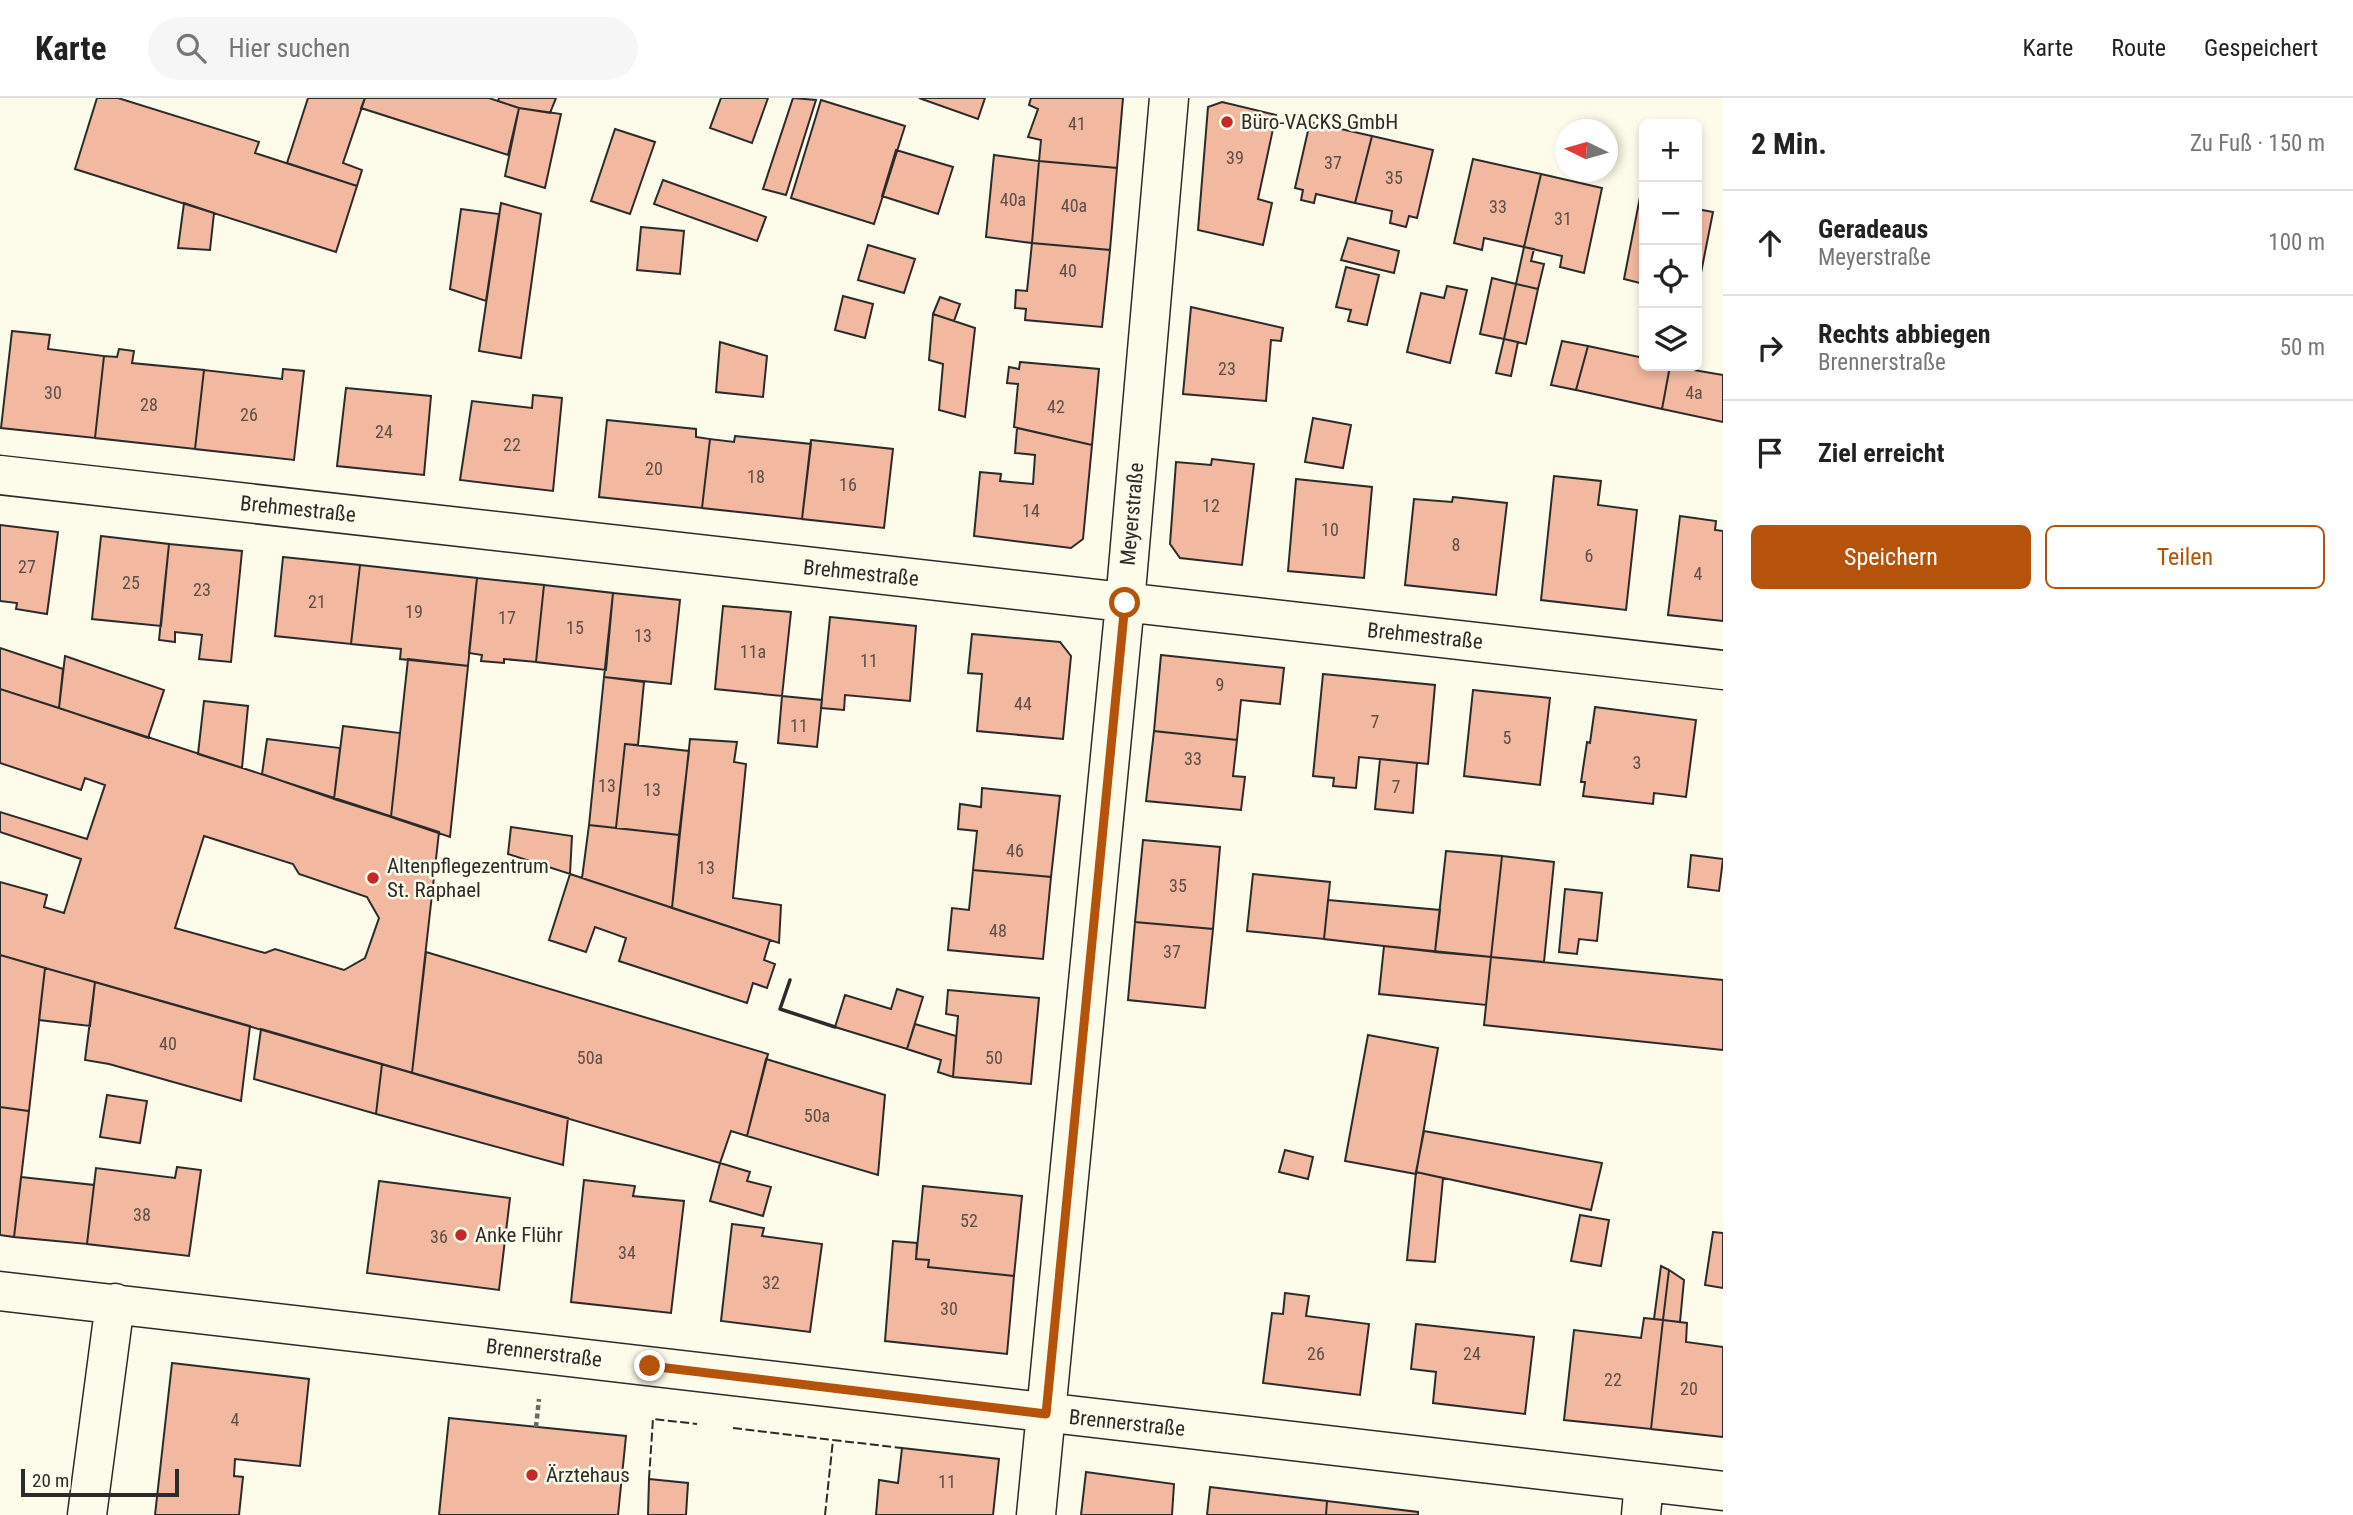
<!DOCTYPE html>
<html lang="de">
<meta charset="utf-8">
<style>
:root{--surface:#fff;--page:#f6f6f6;--text:#222;--muted:#767676;--line:#e0e0e0;--accent:#b45309}
body{margin:0;font-family:"Roboto Condensed",sans-serif;background:var(--page);color:var(--text)}
.controls{position:absolute;right:21px;top:21px;display:grid;overflow:hidden;border-radius:10px;box-shadow:0 4px 10px #0003}
.controls button{width:63px;height:63px;display:grid;place-items:center;padding:0;border:0;border-bottom:2px solid var(--line);background:var(--surface);color:var(--text);font:35px sans-serif}
.compass{position:absolute;left:1555px;top:21px;width:63px;height:63px;border-radius:50%;background:var(--surface);box-shadow:0 4px 10px #0003;rotate:275deg}
.scale{position:absolute;left:21px;bottom:18px;width:158px;box-sizing:border-box;padding-left:7px;border:4px solid #2b2b2b;border-top:0;font-size:19px;line-height:24px;white-space:nowrap;color:#2b2b2b;-webkit-text-stroke:5px #fdfbea;paint-order:stroke}
.stop{position:absolute;width:21px;height:21px;margin:-16px;border:5px solid #b45309;border-radius:50%;background:#fff}
.stop.end{background:#b45309;border-color:#fff;box-shadow:0 2px 7px #0008}
.list{margin:0;padding:0;list-style:none}
h2{display:flex;justify-content:space-between;align-items:center;height:91px;margin:0;padding:0 28px;font-size:30px}
h2 small{font-size:23px;font-weight:400;color:var(--muted)}
.list li{display:grid;grid-template-columns:46px 1fr auto;gap:21px;align-items:center;box-sizing:border-box;height:105px;padding:0 28px;border-top:2px solid var(--line)}
.list b{display:block;font-size:26px;white-space:nowrap}
.list p{margin:0;font-size:23px;white-space:nowrap;color:var(--muted)}
.list em{font-size:23px;font-style:normal;color:var(--muted)}
.actions{display:flex;gap:14px;padding:21px 28px}
.actions a{flex:1;padding:16px 0;border:2px solid var(--accent);border-radius:10px;text-align:center;font-size:24px;color:var(--accent)}
.actions .main{background:var(--accent);color:#fff}
.icon{flex:none;width:38px;height:38px;fill:none;stroke:currentColor;stroke-width:2;stroke-linecap:round;stroke-linejoin:round}
.map{position:relative;flex:none;width:1723px;height:1417px;overflow:hidden}
header{display:flex;align-items:center;gap:42px;box-sizing:border-box;height:98px;padding:0 35px;background:var(--surface);border-bottom:2px solid var(--line)}
header strong{font-size:33px}
nav{display:flex;gap:38px;margin-inline-start:auto;font-size:24px}
.search{width:490px;height:63px;background:var(--page);display:flex;align-items:center;gap:18px;box-sizing:border-box;padding:0 24px;border-radius:38px;color:var(--muted);font-size:26px}
main{display:flex}
aside{flex:1;background:var(--surface)}
.map>svg:first-child{display:block}
.building{fill:#f2b8a0;stroke:#2b2b2b;stroke-width:2;fill-rule:evenodd}
.lines{fill:none;stroke-linecap:round;stroke-linejoin:round}
.minor-casing{stroke:#2b2b2b;stroke-width:41}
.path{stroke:#6a6964;stroke-width:4.5;stroke-dasharray:5 3.5;stroke-linecap:butt}
.minor{stroke:#fdfbea;stroke-width:38}
.fence{stroke:#2b2b2b;stroke-width:2;stroke-dasharray:9 3.5;stroke-linecap:butt}
.wall{stroke:#2b2b2b;stroke-width:3.5}
.route{stroke:#b45309;stroke-width:9}
.poi-dot{fill:#c62828;stroke:#fdfbea;stroke-width:2.5}
.labels{text-anchor:middle;dominant-baseline:central;stroke-width:5;stroke-linejoin:round;paint-order:stroke}
.number-label{font-size:18px;fill:#5d4e48}
.poi-label{font-size:21px;fill:#2b2b2b;stroke:#fdfbea;text-anchor:start}
.street-label{font-size:21px;fill:#2b2b2b;stroke:#fdfbea}
</style>
<header>
<strong>Karte</strong>
<div class="search"><svg class="icon" aria-label="search" viewBox="0 0 24 24"><circle cx="10" cy="10" r="6"/><path d="M15 15l6 6"/></svg>Hier suchen</div>
<nav><a>Karte</a><a>Route</a><a>Gespeichert</a></nav>
</header>
<main>
<div class="map">
<svg width="1723" height="1417" viewBox="0 0 1723 1417">
<rect width="100%" height="100%" fill="#fdfbea"/>
<path class="building" d="M97 0H118L259 44 255 55 357 88 336 154 75 71Z
M308 0H365L343 65 362 72 357 88 287 65Z
M365 0H489L519 10 508 57 361 10Z
M499 0H556L550 15 519 10 498 3Z
M721 0H768L752 45 710 30Z
M793 0 816 2 786 97 763 91Z
M919 0H985L978 21Z
M1031 0H1123L1117 70 1039 63 1041 42 1028 39 1038 11 1029 7Z
M821 2 905 28 874 126 791 100Z
M1222 4 1276 17 1258 101 1272 105 1263 147 1198 132 1208 9Z
M519 10 561 16 545 90 505 78Z
M1310 24 1372 38 1355 105 1316 96 1314 105 1301 102 1303 92 1295 90Z
M615 31 655 44 630 116 591 103Z
M1372 38 1433 52 1417 120 1409 118 1406 129 1390 125 1392 113 1355 105Z
M896 52 953 69 938 116 882 98Z
M994 57 1039 63 1032 145 986 139Z
M1473 61 1541 76 1524 149 1484 140 1482 152 1454 145Z
M1039 63 1117 70 1110 152 1032 145Z
M1541 76 1602 90 1584 175 1560 169 1562 158 1524 149Z
M663 82 766 119 757 143 654 106Z
M1640 99 1644 100V186L1624 181Z
M184 105 214 115 210 152 178 150Z
M501 105 541 116 521 260 479 253Z
M461 111 499 116 486 203 450 191Z
M1697 111 1713 114 1698 190H1697Z
M641 129 684 133 680 176 637 172Z
M1348 140 1399 153 1394 175 1341 162Z
M1032 145 1110 152 1102 229 1025 222 1026 211 1015 210 1016 192 1027 193Z
M868 147 915 161 904 195 858 182Z
M1524 149 1534 151 1531 163 1544 166 1538 191 1516 186Z
M1346 169 1379 177 1367 227 1348 223 1351 212 1336 209Z
M1492 180 1516 186 1504 241 1480 236Z
M1516 186 1538 191 1526 246 1504 241Z
M1447 188 1467 192 1450 265 1407 254 1421 195 1444 200Z
M843 198 873 206 865 240 835 232Z
M940 199 960 206 954 223 933 216Z
M1191 209 1283 230 1281 243 1271 242 1266 303 1183 296Z
M933 216 975 230 965 319 939 312 943 266 929 262Z
M12 233 50 237 48 251 104 258 95 340 1 330Z
M1504 241 1518 244 1511 278 1496 275Z
M1562 243 1588 248 1576 292 1551 287Z
M720 244 767 258 763 299 716 294Z
M1588 248 1644 260V268H1670L1662 311 1576 292Z
M119 251 134 253 132 265 204 272 195 351 95 340 104 258 117 259Z
M1020 264 1099 271 1092 347 1014 329 1018 286 1007 285 1009 269 1019 271Z
M1670 268 1723 277V324L1662 311Z
M283 271 304 273 294 362 195 351 204 272 282 281Z
M346 290 431 298 424 377 337 368Z
M533 297 562 300 553 393 460 382 472 303 532 310Z
M1313 320 1351 327 1343 370 1305 364Z
M607 322 696 331V339L710 341 702 410 599 399Z
M1017 330 1092 347 1083 441 1071 450 974 438 980 374 1001 376 1000 383 1033 386 1035 357 1015 355Z
M735 338 811 346 802 421 702 410 710 341 734 344Z
M811 342 893 351 884 430 802 421Z
M1212 361 1254 366 1242 467 1180 460 1170 446 1176 364 1211 367Z
M1554 378 1601 383 1598 407 1637 412 1626 512 1541 502Z
M1296 381 1372 389 1364 480 1288 473Z
M1453 399 1507 405 1496 497 1405 487 1414 401 1452 404Z
M1680 418 1716 423 1715 432 1723 433V523L1668 517Z
M0 427 58 434 47 516 16 511 17 505 0 503Z
M101 438 169 446 161 528 92 521Z
M169 446 242 453 231 564 199 561 202 537 175 534V544L159 542Z
M283 459 360 467 351 546 275 538Z
M360 467 477 480 468 568 400 561 401 551 351 546Z
M477 480 544 487 536 564 504 561V565L481 563 482 557 469 555Z
M544 487 613 495 606 572 536 564Z
M613 495 680 502 671 586 604 579Z
M723 508 791 514 782 598 715 591Z
M830 519 916 528 910 603 845 597 844 612 821 610Z
M972 536 1060 544 1071 558 1063 641 977 633 982 576 968 575Z
M0 550 63 571 59 610 0 591Z
M1161 557 1284 570 1280 606 1241 602 1237 642 1154 633Z
M65 558 164 592 148 640 59 610Z
M408 561 468 568 450 739 391 719Z
M1323 576 1435 587 1428 666 1359 659 1356 690 1333 688 1334 680 1313 678Z
M604 579 644 584 638 647 625 646 616 730 589 727Z
M0 591 439 734 412 975 0 857V784L47 797 44 809 64 815 81 761 0 734V714L87 741 105 687 85 680 81 692 0 665ZM204 738 293 766 299 776 367 799 379 820 365 860 344 872 275 851 265 855 175 830Z
M1473 592 1550 600 1540 687 1464 678Z
M782 598 822 602 817 649 778 645Z
M204 603 248 608 242 670 198 656Z
M1595 609 1696 622 1686 699 1654 695 1653 706 1583 698 1585 684H1581L1587 644 1590 645Z
M343 628 400 635 391 719 334 701Z
M1154 633 1237 642 1233 678 1245 679 1241 712 1146 703Z
M267 641 340 650 334 701 262 676Z
M690 641 737 644 734 664 746 666 733 800 781 807 779 845 672 810Z
M625 646 689 653 679 737 616 730Z
M1380 661 1417 665 1413 715 1375 711Z
M982 690 1060 698 1051 779 973 772 977 733 958 731 960 706 981 709Z
M589 727 679 737 672 810 582 780Z
M511 729 572 738 570 776 508 756Z
M1143 742 1220 749 1213 831 1135 824Z
M1446 753 1502 758 1491 859 1435 854Z
M1691 757 1723 761 1719 793 1688 789Z
M1502 758 1554 764 1544 864 1491 859Z
M973 772 1051 779 1043 861 948 852 952 810 969 812Z
M570 776 770 842 764 862 775 866 767 890 753 885 747 905 619 863 626 840 595 829 586 854 549 842Z
M1253 776 1330 784 1324 841 1247 833Z
M1565 791 1602 795 1597 843 1579 841 1577 856 1559 854Z
M1328 802 1440 812 1435 854 1324 841Z
M1135 824 1213 831 1205 910 1128 902Z
M1384 848 1491 859 1486 907 1379 896Z
M426 854 768 956 747 1038 731 1033 720 1065 412 975Z
M0 857 45 870 29 1013 0 1009Z
M1491 859 1723 882V952L1484 927Z
M45 870 95 884 90 928 39 922Z
M95 884 250 928 241 1003 109 966 85 962Z
M897 891 923 899 907 951 835 929 845 897 891 911Z
M948 892 1039 900 1031 986 953 979 958 918 946 916Z
M915 926 956 938 953 979 938 974 941 962 907 951Z
M261 931 382 966 376 1016 254 981Z
M1368 937 1438 950 1416 1076 1345 1063Z
M766 961 885 997 878 1077 747 1038Z
M382 966 568 1020 563 1067 376 1016Z
M107 997 147 1003 140 1045 100 1039Z
M0 1009 29 1013 14 1139 0 1137Z
M1424 1033 1602 1065 1591 1112 1416 1074Z
M1285 1052 1313 1059 1308 1081 1279 1074Z
M720 1065 750 1074 747 1083 771 1089 763 1118 710 1103Z
M177 1069 201 1072 189 1158 87 1146 96 1070 175 1080Z
M1416 1074 1443 1080 1435 1164 1407 1162Z
M21 1079 94 1087 87 1146 14 1139Z
M584 1082 635 1088 633 1098 684 1103 671 1215 571 1204Z
M379 1083 510 1100 499 1192 367 1175Z
M923 1088 1022 1098 1014 1178 928 1169 929 1162 916 1161Z
M1580 1117 1609 1122 1601 1168 1571 1163Z
M732 1126 764 1130 762 1138 822 1146 810 1234 721 1223Z
M1713 1134 1723 1135V1190L1705 1187Z
M893 1143 917 1145 916 1161 929 1162 928 1169 1014 1178 1007 1256 885 1243Z
M1661 1168 1669 1172 1663 1222 1654 1221Z
M1669 1172 1684 1182 1680 1224 1663 1222Z
M1285 1195 1309 1198 1306 1218 1369 1226 1360 1297 1263 1285 1272 1215 1283 1216Z
M1644 1220 1663 1222 1651 1331 1564 1322 1574 1232 1641 1240Z
M1663 1222 1687 1225 1686 1244 1723 1249V1339L1651 1331Z
M1416 1226 1534 1239 1525 1316 1433 1305 1436 1274 1411 1271Z
M172 1265 309 1281 300 1368 235 1361 234 1378 243 1379 239 1417H155Z
M449 1320 626 1338 618 1417H439Z
M902 1350 999 1361 993 1417H876L879 1382 898 1385Z
M1086 1374 1174 1386 1172 1417H1081Z
M649 1381 688 1385 686 1417H648Z
M1210 1389 1327 1403 1326 1417H1207Z
M1327 1403 1418 1414V1417H1326Z"/>
<g class="lines">
<defs>
<path id="minor" d="M0 377 1723 572
M0 1193 1723 1393
M87 1417 115 1205
M1036 1417 1125 505 1169 0
M1641 1417 1644 1384"/>
</defs>
<use href="#minor" class="minor-casing"/>
<path class="path" d="M536 1329 539 1301"/>
<use href="#minor" class="minor"/>
<path class="fence" d="M733 1330 833 1342
M649 1381 653 1321 697 1326
M825 1417 833 1342 902 1350"/>
<path class="wall" d="M790 882 780 911 835 929"/>
</g>
<g class="lines">
<path class="route" d="M650 1268 1046 1316 1125 505"/>
</g>
<g class="poi-dot">
<circle cx="1227" cy="24" r="7"/>
<circle cx="373" cy="780" r="7"/>
<circle cx="461" cy="1137" r="7"/>
<circle cx="532" cy="1377" r="7"/>
</g>
<g class="labels">
<g class="number-label">
<text x="1077" y="25">41</text>
<text x="1235" y="59">39</text>
<text x="1333" y="64">37</text>
<text x="1394" y="79">35</text>
<text x="1013" y="101">40a</text>
<text x="1074" y="107">40a</text>
<text x="1498" y="108">33</text>
<text x="1563" y="120">31</text>
<text x="1068" y="172">40</text>
<text x="1227" y="270">23</text>
<text x="53" y="294">30</text>
<text x="1694" y="294">4a</text>
<text x="149" y="306">28</text>
<text x="1056" y="308">42</text>
<text x="249" y="316">26</text>
<text x="384" y="333">24</text>
<text x="512" y="346">22</text>
<text x="654" y="370">20</text>
<text x="756" y="378">18</text>
<text x="848" y="386">16</text>
<text x="1211" y="407">12</text>
<text x="1031" y="412">14</text>
<text x="1330" y="431">10</text>
<text x="1456" y="446">8</text>
<text x="1589" y="457">6</text>
<text x="27" y="468">27</text>
<text x="1698" y="475">4</text>
<text x="131" y="484">25</text>
<text x="202" y="491">23</text>
<text x="317" y="503">21</text>
<text x="414" y="513">19</text>
<text x="507" y="519">17</text>
<text x="575" y="529">15</text>
<text x="643" y="537">13</text>
<text x="753" y="553">11a</text>
<text x="869" y="562">11</text>
<text x="1220" y="586">9</text>
<text x="1023" y="605">44</text>
<text x="1375" y="623">7</text>
<text x="799" y="627">11</text>
<text x="1507" y="639">5</text>
<text x="1193" y="660">33</text>
<text x="1637" y="664">3</text>
<text x="607" y="687">13</text>
<text x="1396" y="688">7</text>
<text x="652" y="691">13</text>
<text x="1015" y="752">46</text>
<text x="706" y="769">13</text>
<text x="1178" y="787">35</text>
<text x="998" y="832">48</text>
<text x="1172" y="853">37</text>
<text x="168" y="945">40</text>
<text x="590" y="959">50a</text>
<text x="994" y="959">50</text>
<text x="817" y="1017">50a</text>
<text x="142" y="1116">38</text>
<text x="969" y="1122">52</text>
<text x="439" y="1138">36</text>
<text x="627" y="1154">34</text>
<text x="771" y="1184">32</text>
<text x="949" y="1210">30</text>
<text x="1316" y="1255">26</text>
<text x="1472" y="1255">24</text>
<text x="1613" y="1281">22</text>
<text x="1689" y="1290">20</text>
<text x="235" y="1321">4</text>
<text x="947" y="1383">11</text>
</g>
<g class="poi-label">
<text x="1241" y="24">Büro-VACKS GmbH</text>
<text x="387" y="768">Altenpflegezentrum<tspan x="387" dy="24">St. Raphael</tspan></text>
<text x="475" y="1137">Anke Flühr</text>
<text x="546" y="1377">Ärztehaus</text>
</g>
<g class="street-label">
<text transform="translate(298 411) rotate(6)">Brehmestraße</text>
<text transform="translate(1132 416) rotate(-85)">Meyerstraße</text>
<text transform="translate(861 475) rotate(6)">Brehmestraße</text>
<text transform="translate(1425 538) rotate(6)">Brehmestraße</text>
<text transform="translate(544 1255) rotate(7)">Brennerstraße</text>
<text transform="translate(1127 1325) rotate(6)">Brennerstraße</text>
</g>
</g>
</svg>
<div class="controls">
<button>+</button>
<button>−</button>
<button><svg class="icon" aria-label="locate" viewBox="0 0 24 24"><circle cx="12" cy="12" r="6"/><path d="M12 2v4M12 18v4M2 12h4M18 12h4"/></svg></button>
<button><svg class="icon" aria-label="layers" viewBox="0 0 24 24"><path d="M12 4l9 5-9 5-9-5zM3 14l9 5 9-5"/></svg></button>
</div>
<svg class="compass" viewBox="-18 -18 36 36"><path d="M0-13l5 13h-10z" fill="#e53935"/><path d="M0 13l5-13h-10z" fill="#767676"/></svg>
<div class="scale">20 m</div>
<div class="stop" style="left:1125px;top:505px"></div>
<div class="stop end" style="left:650px;top:1268px"></div>
</div>
<aside>
<h2>2 Min.<small>Zu Fuß · 150 m</small></h2>
<ul class="list">
<li><svg class="icon" aria-label="ahead" viewBox="0 0 24 24"><path d="M12 20V5M6 11l6-6 6 6"/></svg><div><b>Geradeaus</b><p>Meyerstraße</p></div><em>100 m</em></li>
<li><svg class="icon" aria-label="right" viewBox="0 0 24 24"><path d="M7 20v-9h11M14 6l5 5-5 5"/></svg><div><b>Rechts abbiegen</b><p>Brennerstraße</p></div><em>50 m</em></li>
<li><svg class="icon" aria-label="arrive" viewBox="0 0 24 24"><path d="M6 21V4h12l-3 4 3 4H6"/></svg><div><b>Ziel erreicht</b></div></li>
</ul>
<div class="actions"><a class="main">Speichern</a><a>Teilen</a></div>
</aside>
</main>
